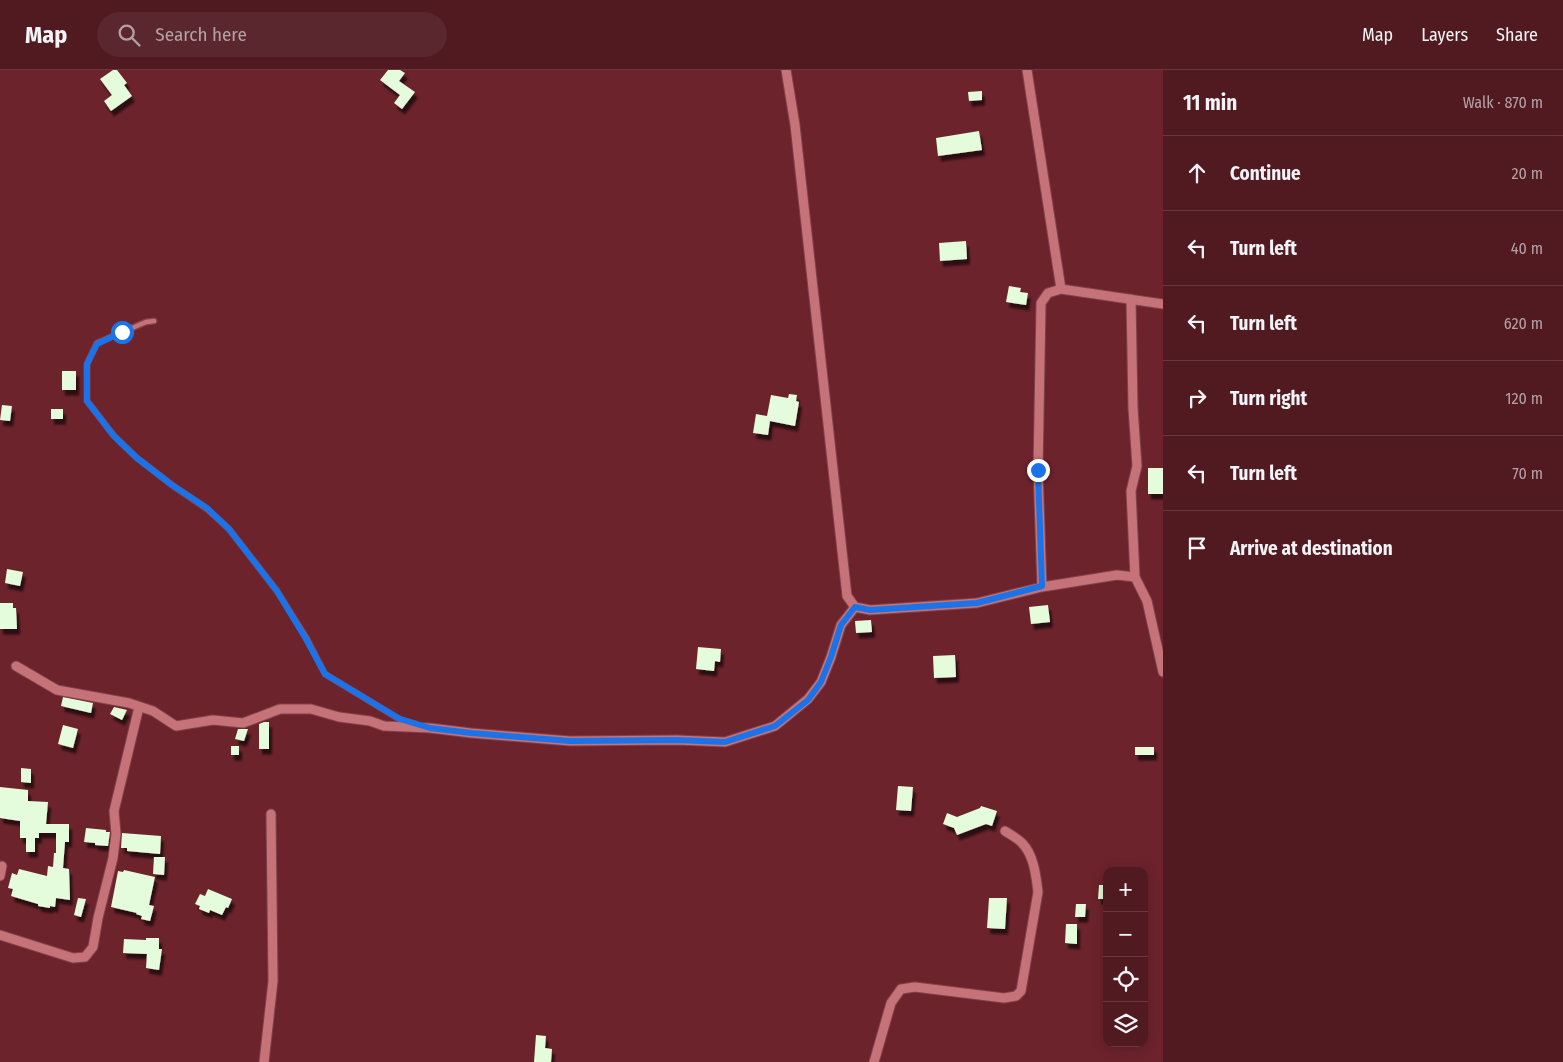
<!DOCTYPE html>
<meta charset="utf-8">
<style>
:root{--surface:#511a21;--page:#5b272e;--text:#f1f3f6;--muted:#b4a1a5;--line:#67383f}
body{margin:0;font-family:"Fira Sans Condensed",sans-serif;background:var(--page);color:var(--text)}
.controls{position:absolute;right:15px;bottom:15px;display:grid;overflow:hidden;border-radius:10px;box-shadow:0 2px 12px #0003}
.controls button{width:45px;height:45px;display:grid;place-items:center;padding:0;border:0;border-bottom:1px solid var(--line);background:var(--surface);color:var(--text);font:25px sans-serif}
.stop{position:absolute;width:15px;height:15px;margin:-11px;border:4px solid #1a73e8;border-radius:50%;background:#fff}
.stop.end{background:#1a73e8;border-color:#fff;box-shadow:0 1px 5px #0008}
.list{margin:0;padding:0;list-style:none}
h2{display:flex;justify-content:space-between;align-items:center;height:65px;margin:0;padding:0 20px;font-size:21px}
h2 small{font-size:16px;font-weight:400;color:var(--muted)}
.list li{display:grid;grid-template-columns:32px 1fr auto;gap:15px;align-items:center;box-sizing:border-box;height:75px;padding:0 20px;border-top:1px solid var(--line)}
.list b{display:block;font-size:19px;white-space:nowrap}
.list em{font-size:16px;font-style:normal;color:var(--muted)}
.icon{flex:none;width:28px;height:28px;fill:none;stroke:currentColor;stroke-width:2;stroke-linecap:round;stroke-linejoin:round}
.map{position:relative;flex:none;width:1163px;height:992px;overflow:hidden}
header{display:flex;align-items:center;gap:30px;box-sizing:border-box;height:70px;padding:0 25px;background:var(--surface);border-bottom:1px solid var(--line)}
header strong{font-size:24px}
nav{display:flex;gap:28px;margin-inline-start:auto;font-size:18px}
.search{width:350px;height:45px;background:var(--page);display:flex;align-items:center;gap:12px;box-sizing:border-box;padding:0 18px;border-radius:28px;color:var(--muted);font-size:19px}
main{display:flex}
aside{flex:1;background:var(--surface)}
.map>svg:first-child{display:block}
.building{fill:#e4fcdb;filter:url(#shadow)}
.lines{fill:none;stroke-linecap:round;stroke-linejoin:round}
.service-casing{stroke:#81424d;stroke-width:7}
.minor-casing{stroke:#81424d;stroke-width:11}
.service{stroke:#c57378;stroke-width:4.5}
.minor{stroke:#c57378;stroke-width:9}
.route{stroke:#1a73e8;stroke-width:6}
</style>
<header>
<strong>Map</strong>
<div class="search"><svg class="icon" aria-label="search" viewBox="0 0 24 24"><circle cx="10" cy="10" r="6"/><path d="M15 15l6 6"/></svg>Search here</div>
<nav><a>Map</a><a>Layers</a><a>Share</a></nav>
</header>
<main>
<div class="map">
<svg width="1163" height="992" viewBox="0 0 1163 992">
<defs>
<filter id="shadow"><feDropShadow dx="3" dy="5.5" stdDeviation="1" flood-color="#0009"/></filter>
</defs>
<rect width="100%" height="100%" fill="#6c232c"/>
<path class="building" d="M113 0H117L127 13 124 15 132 26 111 41 104 31 112 25 100 9Z
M388 0H400L405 3 399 11 415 22 402 39 394 33 400 25 380 10Z
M982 21V30L969 31 968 22Z
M979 61 982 80 938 86 936 68Z
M966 171 967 189 940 191 939 173Z
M1009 216 1021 218 1020 222 1028 223 1026 235 1006 232Z
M62 301H76V320H62Z
M789 324 797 325 796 331 799 332 795 356 770 351 768 365 753 363 756 344 767 346 771 325 788 328Z
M2 335 12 336 10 351 0 350Z
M51 339H63V349H51Z
M1148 398H1163V424H1148Z
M7 499 23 502 20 516 5 513Z
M0 533H13V538H16L17 559H0Z
M1048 535 1050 552 1031 554 1029 537Z
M871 550 872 562 856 563 855 551Z
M698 577 721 579 720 592 715 591 714 601 696 599Z
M955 585 956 607 934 608 933 586Z
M63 627 93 633 91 643 61 636Z
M114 637 127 640 122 650 110 644Z
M264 652H269V679H259V654Z
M63 655 78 659 73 678 58 674Z
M238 659H248L244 671 235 669Z
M231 676H239V685H231Z
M1135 677H1154V685H1135Z
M21 698 31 699V713L21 712Z
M898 716 913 717 911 741 896 740Z
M0 717 28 720V731L48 732 46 754H69V772H65L63 798 69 799 70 830 56 828 55 837 50 836V838L38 836V834L11 826 13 819 8 818 12 803 17 805 19 799 47 806 48 796 53 797 54 783H56V763H39V768H35V782H26V768H20V751L0 748Z
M981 736 997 741 992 756 986 754 957 765 954 758 943 754 947 743 957 747 980 738Z
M86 758 106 760V762H110L108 776 95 775V773L84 772Z
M122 763 161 766 160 784 127 781V778H121Z
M154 787H165L164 805 153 804Z
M124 800 155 807 149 835 154 836 150 851 141 849 142 846 136 844 137 843 111 837 118 801 123 802Z
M1099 815H1107V829H1098Z
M208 819 232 829 228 838 226 837 222 845 210 840 209 843 199 839 200 836 195 834 200 824 205 826Z
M78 828 86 829 81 847 74 845Z
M989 828H1007L1005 859 987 858Z
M1076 834H1086L1085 847H1075Z
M1066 854H1077V874L1065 873Z
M146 868H159V879H162L159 900 146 898 147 884 123 883 124 869 146 870Z
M536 965 546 966 545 978 552 979 551 992H534Z"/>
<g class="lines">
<defs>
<path id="service" d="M154 251 146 252 97 273 87 294V331L114 366 137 388 172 415 207 439 229 459 277 521 307 569 325 604 399 649 416 654"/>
<path id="minor" d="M786 0 795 55 847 526 855 537 870 540 977 533 1042 517 1117 505 1135 507
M1027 0 1061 219
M1131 229 1133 338 1137 396 1131 421 1135 507 1147 531 1163 602
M1042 517 1038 400 1041 233 1048 223 1061 219 1163 234
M16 596 57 620 129 633 153 641 176 656 213 650 243 653 280 639H311L339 647 370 651 384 656 430 658 471 663 570 671 677 670 725 672 775 656 808 629 821 612 831 587 841 555 855 537
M0 806 2 796
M0 865 73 888 85 887 93 877 98 848 113 788 116 764 114 741 139 637
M264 992 273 911 271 744
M874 992 891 933 901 919 915 917 1004 928 1016 926 1021 921 1038 822C1036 806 1034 785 1022 773 1017 768 1011 765 1005 761"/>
</defs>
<use href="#service" class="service-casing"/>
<use href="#minor" class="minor-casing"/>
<use href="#service" class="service"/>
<use href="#minor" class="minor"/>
</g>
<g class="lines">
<path class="route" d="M122 262 97 274 87 294V331L114 366 137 388 172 415 207 438 229 459 277 521 306 569 325 604 400 649 430 658 471 663 570 671 677 670 725 672 775 656 808 630 821 612 831 587 841 555 855 537 870 540 977 533 1042 516 1038 400"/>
</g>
</svg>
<div class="controls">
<button>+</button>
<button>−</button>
<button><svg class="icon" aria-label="locate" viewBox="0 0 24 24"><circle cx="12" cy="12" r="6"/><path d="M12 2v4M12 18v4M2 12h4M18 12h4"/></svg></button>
<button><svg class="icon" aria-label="layers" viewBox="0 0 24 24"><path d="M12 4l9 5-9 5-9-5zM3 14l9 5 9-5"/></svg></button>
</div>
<div class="stop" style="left:122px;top:262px"></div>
<div class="stop end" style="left:1038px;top:400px"></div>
</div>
<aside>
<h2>11 min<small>Walk · 870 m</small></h2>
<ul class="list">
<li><svg class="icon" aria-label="ahead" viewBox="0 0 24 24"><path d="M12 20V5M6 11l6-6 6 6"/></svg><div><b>Continue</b></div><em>20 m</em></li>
<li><svg class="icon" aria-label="left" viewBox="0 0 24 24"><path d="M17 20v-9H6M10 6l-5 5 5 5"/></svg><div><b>Turn left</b></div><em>40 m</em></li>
<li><svg class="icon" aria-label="left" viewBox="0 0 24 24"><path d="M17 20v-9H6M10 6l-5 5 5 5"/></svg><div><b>Turn left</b></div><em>620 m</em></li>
<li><svg class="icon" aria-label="right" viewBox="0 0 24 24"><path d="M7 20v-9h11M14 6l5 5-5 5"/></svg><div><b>Turn right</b></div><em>120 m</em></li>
<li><svg class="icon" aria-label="left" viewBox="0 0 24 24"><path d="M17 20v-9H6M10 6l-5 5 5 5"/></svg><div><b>Turn left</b></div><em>70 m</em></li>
<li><svg class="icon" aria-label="arrive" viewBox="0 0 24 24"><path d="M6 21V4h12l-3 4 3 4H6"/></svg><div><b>Arrive at destination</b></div></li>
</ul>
</aside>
</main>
